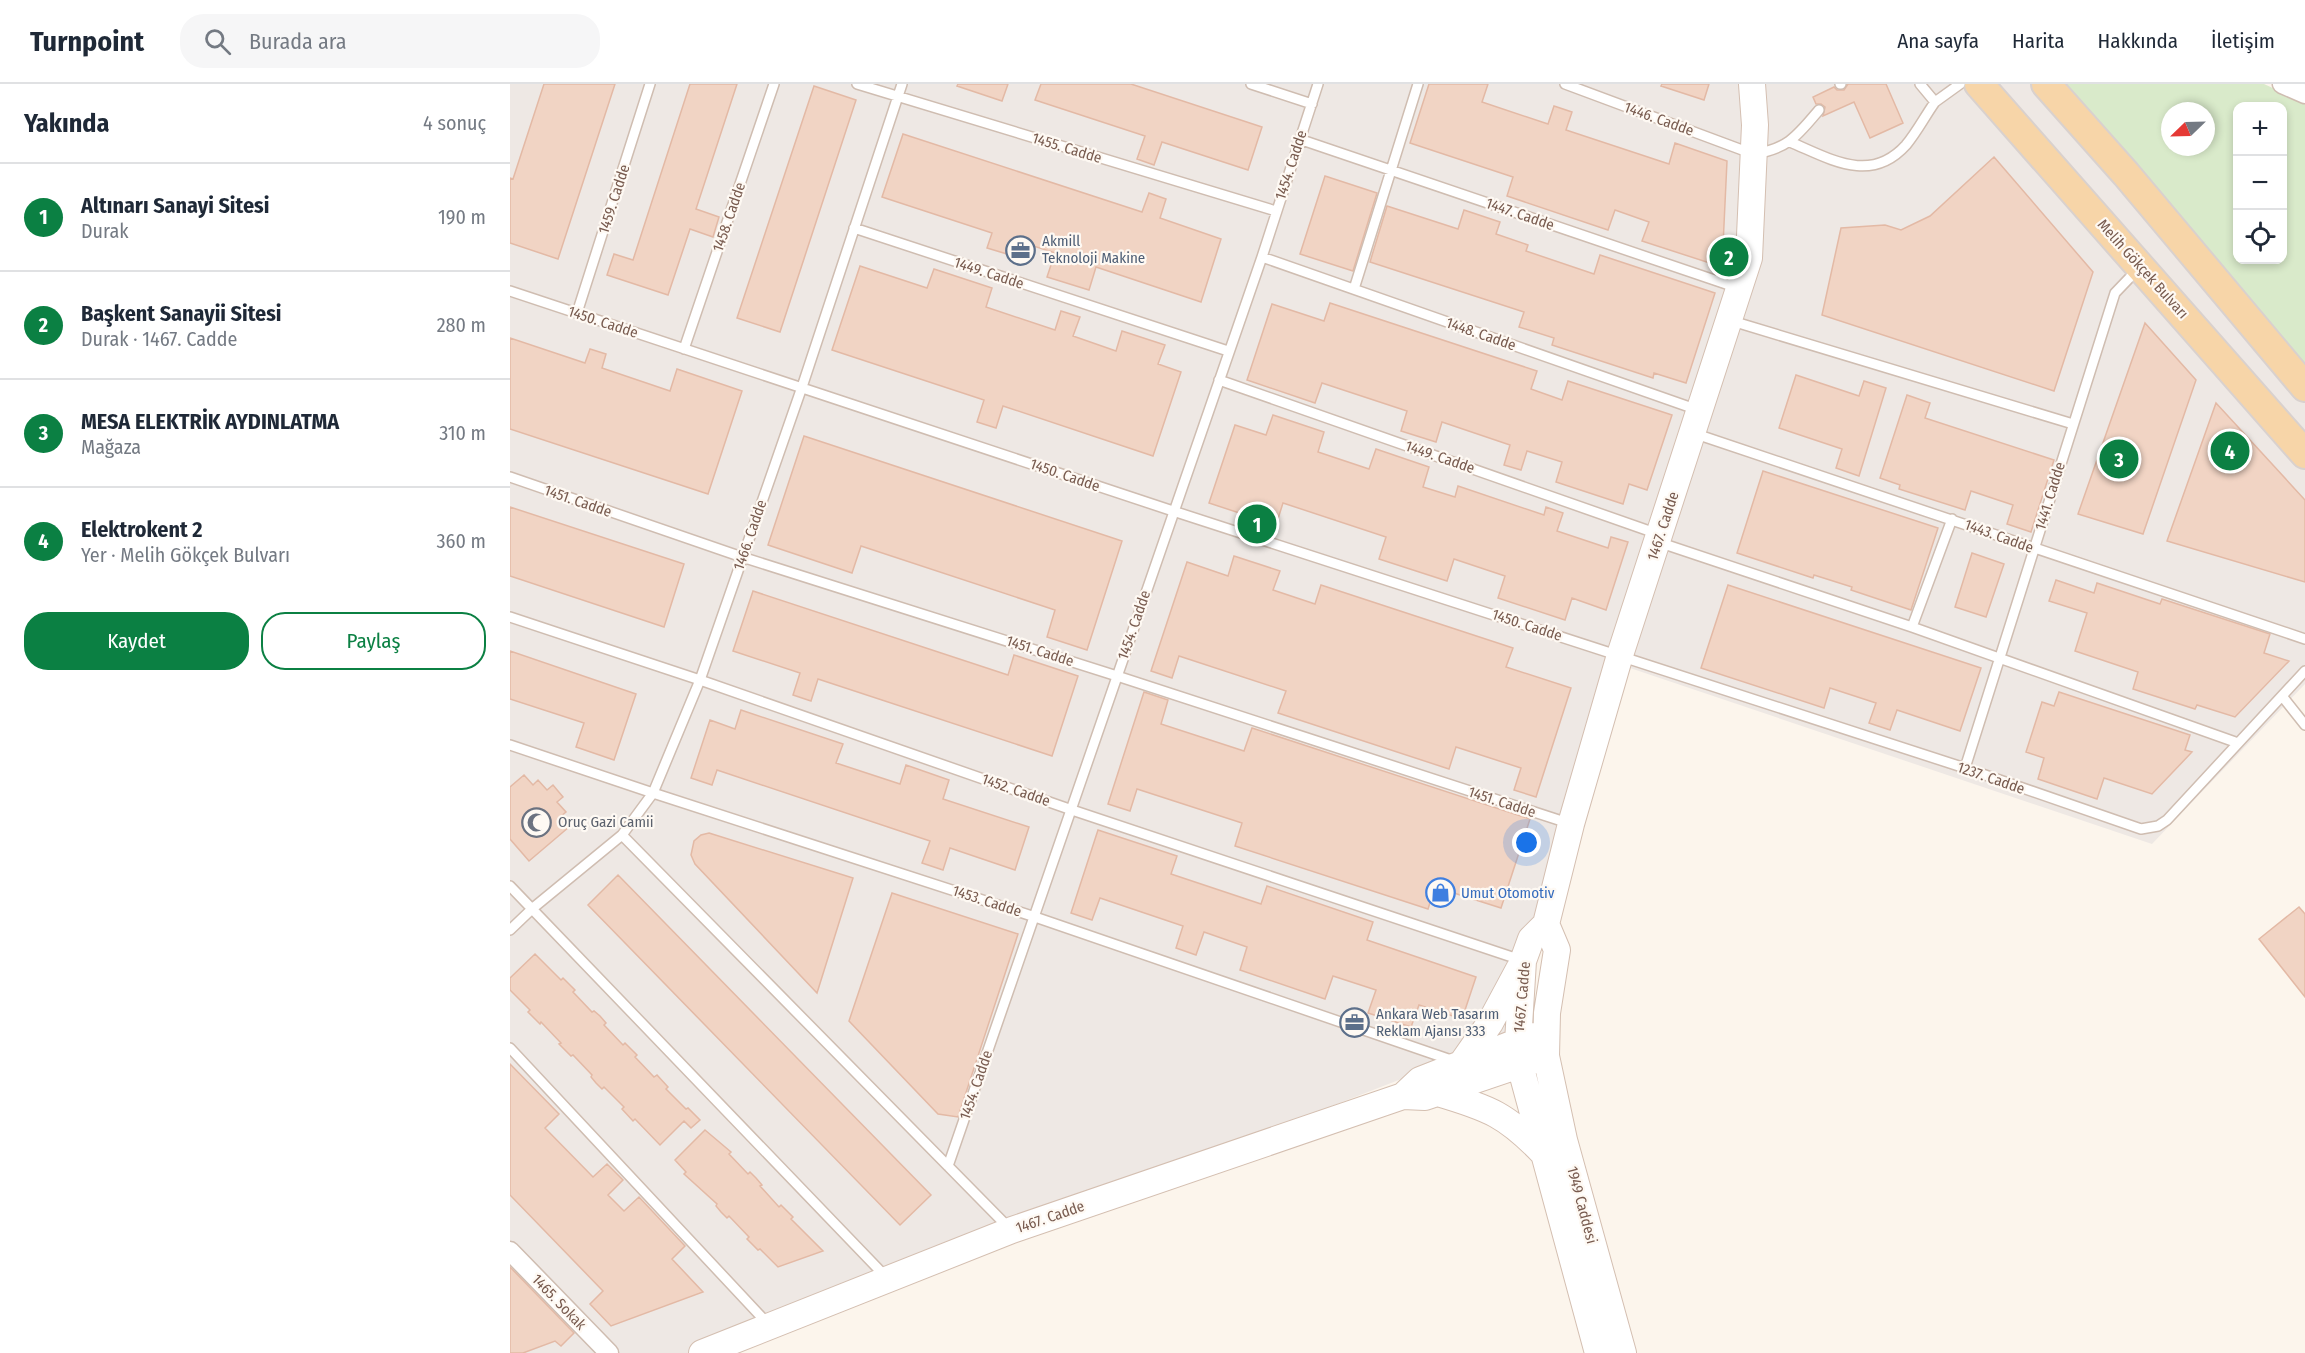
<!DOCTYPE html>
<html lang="tr">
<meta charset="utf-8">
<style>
:root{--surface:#fff;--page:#f6f6f7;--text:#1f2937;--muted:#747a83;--line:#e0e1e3;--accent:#0b8043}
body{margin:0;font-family:"Fira Sans Condensed",sans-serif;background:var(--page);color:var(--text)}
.controls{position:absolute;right:18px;top:18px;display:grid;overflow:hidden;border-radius:12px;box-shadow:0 3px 9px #0003}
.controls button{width:54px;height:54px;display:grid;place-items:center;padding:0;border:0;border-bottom:2px solid var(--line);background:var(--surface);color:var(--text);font:30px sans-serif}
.compass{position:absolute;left:1651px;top:18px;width:54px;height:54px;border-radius:50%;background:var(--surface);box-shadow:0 3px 9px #0003;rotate:247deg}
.you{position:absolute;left:1017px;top:759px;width:21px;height:21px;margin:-15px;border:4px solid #fff;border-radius:50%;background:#1a73e8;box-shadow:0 0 0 9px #1a73e833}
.badge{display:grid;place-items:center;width:39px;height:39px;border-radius:50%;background:var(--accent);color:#fff;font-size:20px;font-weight:700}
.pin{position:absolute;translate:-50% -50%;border:3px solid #fff;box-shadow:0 2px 6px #0006}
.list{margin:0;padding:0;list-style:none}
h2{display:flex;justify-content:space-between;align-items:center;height:78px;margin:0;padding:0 24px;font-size:26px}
h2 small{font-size:20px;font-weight:400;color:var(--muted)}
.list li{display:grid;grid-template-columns:39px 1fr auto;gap:18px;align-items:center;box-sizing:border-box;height:108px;padding:0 24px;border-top:2px solid var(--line)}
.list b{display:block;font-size:22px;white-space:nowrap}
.list p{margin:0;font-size:20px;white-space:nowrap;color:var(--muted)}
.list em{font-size:20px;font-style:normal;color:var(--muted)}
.actions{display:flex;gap:12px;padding:18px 24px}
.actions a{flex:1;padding:14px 0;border:2px solid var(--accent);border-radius:24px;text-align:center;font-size:21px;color:var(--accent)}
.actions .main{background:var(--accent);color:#fff}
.icon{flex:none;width:33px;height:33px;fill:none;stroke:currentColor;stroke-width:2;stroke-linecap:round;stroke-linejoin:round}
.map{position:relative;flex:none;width:1795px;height:1269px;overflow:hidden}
header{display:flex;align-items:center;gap:36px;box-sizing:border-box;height:84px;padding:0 30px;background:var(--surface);border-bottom:2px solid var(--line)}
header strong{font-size:28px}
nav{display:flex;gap:33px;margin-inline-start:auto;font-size:21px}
.search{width:420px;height:54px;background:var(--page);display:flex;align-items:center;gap:15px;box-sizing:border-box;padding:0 21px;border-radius:24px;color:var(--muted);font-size:22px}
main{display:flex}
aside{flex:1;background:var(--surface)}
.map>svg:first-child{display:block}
.industrial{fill:#eee8e4;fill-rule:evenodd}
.green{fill:#d9eaca;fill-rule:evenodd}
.building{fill:#f1d4c4;stroke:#e3b9a5;stroke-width:1.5}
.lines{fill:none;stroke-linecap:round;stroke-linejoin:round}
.lane-casing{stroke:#cfbdb1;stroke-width:12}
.street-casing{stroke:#cfbdb1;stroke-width:21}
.secondary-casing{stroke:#d4bfb1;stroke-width:28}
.primary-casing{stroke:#d9d1ce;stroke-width:32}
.lane{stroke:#fff;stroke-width:9}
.street{stroke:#fff;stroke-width:18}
.secondary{stroke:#fff;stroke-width:26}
.primary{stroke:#f7d5a8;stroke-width:28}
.labels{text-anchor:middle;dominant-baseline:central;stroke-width:4.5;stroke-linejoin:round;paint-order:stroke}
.street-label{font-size:15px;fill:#785b4f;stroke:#fef9f3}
.service-label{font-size:15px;fill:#4e5e75;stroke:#fef9f3;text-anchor:start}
.worship-label{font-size:15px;fill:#5b616d;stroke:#fef9f3;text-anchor:start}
.shop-label{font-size:15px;fill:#366cbe;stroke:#fef9f3;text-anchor:start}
</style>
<header>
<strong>Turnpoint</strong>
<div class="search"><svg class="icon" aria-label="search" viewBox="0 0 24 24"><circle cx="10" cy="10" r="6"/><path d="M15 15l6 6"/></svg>Burada ara</div>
<nav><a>Ana sayfa</a><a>Harita</a><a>Hakkında</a><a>İletişim</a></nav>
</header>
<main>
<aside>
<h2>Yakında<small>4 sonuç</small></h2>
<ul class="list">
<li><span class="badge">1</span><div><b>Altınarı Sanayi Sitesi</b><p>Durak</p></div><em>190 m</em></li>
<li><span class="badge">2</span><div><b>Başkent Sanayii Sitesi</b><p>Durak · 1467. Cadde</p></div><em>280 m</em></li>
<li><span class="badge">3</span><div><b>MESA ELEKTRİK AYDINLATMA</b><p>Mağaza</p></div><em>310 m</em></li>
<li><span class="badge">4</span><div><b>Elektrokent 2</b><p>Yer · Melih Gökçek Bulvarı</p></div><em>360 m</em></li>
</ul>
<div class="actions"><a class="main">Kaydet</a><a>Paylaş</a></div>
</aside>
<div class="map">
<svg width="1795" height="1269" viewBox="0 0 1795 1269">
<rect width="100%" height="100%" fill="#fcf5ec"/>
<path class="industrial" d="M0 0H1733L1795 28V600L1642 760 1120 584 1002 952 186 1269H0ZM1728 22H1772V176H1728ZM1660 27H1696V63H1660Z"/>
<path class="green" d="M1543 0H1754L1795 19V282ZM1728 22H1772V176H1728ZM1660 27H1696V63H1660Z"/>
<path class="building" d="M34 0H105L48 175 0 159V94L3 95Z
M180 0H227L186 125 209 133 203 153 180 145 158 211 97 191 104 170 123 176Z
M448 0H498L492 17 447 2Z
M531 0H621L752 43 738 86 652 58 644 81 627 75 635 52 525 16Z
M919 0H978L972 18 1038 40 1044 22 1062 28 1056 46 1159 80 1165 59 1217 77 1212 183 1132 157 1139 138 1105 126 1098 146 997 112 1003 93 900 59Z
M1152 0H1199L1194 16 1151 2Z
M1338 0H1376L1393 39 1360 54 1344 18 1313 32 1315 23 1311 20H1306L1303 13 1324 3 1327 6H1334Z
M304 2 346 16 270 248 227 234Z
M393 50 632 128 639 109 656 115 650 134 711 155 691 218 586 183 579 206 537 193 545 169 502 155 497 170 477 164 482 149 372 113Z
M1484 73 1583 188 1544 307 1312 231 1331 144 1375 141 1391 146 1420 132Z
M815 92 867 109 843 187 790 170Z
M877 122 948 145 954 126 990 138 986 150 1018 161 1016 167 1084 190 1090 171 1205 209 1176 299 1144 289 1143 294 1042 261 1044 254 1009 243 1014 228 860 178Z
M350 182 417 204 424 185 482 204 476 223 545 246 551 227 570 233 563 252 606 267 612 247 655 261 648 280 671 288 643 372 493 322 486 344 467 338 474 316 322 266Z
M820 219 1027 287 1021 305 1052 316 1058 297 1162 331 1137 406 1119 400 1113 420 1046 398 1052 378 1017 367 1011 386 994 381 1000 361 932 338 926 358 891 347 897 327 812 299 805 319 737 296 762 220 814 237Z
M1635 239 1686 296 1633 450 1568 430Z
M0 254 75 279 80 265 96 270 92 284 160 307 167 285 232 307 198 410 0 345Z
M1286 291 1349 312 1354 297 1376 304 1349 392 1326 384 1332 365 1269 344Z
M1397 311 1420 319 1415 334 1544 376 1521 448 1497 440 1503 421 1461 407 1455 426 1389 405 1390 401 1370 394Z
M1706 319 1795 416V498L1657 457Z
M763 331 814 348 808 368 859 385 866 365 919 383 913 403 945 413 948 402 1034 431 1036 423 1053 429 1047 447 1098 464 1101 453 1118 458 1096 526 1062 514 1055 536 988 514 995 492 944 475 937 497 869 475 876 453 773 419 766 441 699 419 725 341 756 351Z
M294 352 612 457 577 566 537 553 545 526 351 462 342 489 258 461Z
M1253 387 1428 444 1401 526 1341 506 1342 503 1304 491 1303 494 1227 469Z
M0 423 174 480 154 543 0 492Z
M1462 469 1494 480 1476 533 1445 523Z
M724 472 770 487 763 506 805 520 811 501 1003 564 996 583 1061 604 1026 713 1004 706 1011 684 946 663 939 685 768 629 776 607 669 572 662 594 641 587 677 478 718 492Z
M1546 496 1584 509 1587 499 1650 520 1652 515 1760 550 1754 569 1779 577 1725 633 1687 621 1685 625 1623 605 1628 588 1565 567 1577 529 1539 517Z
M1218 501 1471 584 1450 647 1387 626 1380 646 1359 639 1366 619 1320 604 1314 624 1191 584Z
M243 507 498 591 504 571 568 592 542 672 308 595 301 617 283 611 290 589 223 567Z
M0 567 126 610 104 676 66 663 74 639 0 615Z
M634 608 658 616 651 640 734 667 742 644 1020 735 991 824 925 803 918 825 725 762 732 739 627 705 620 727 598 720Z
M1549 608 1680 651 1675 666 1682 668 1642 710 1594 694 1587 715 1528 695 1534 674 1516 668 1532 618 1544 622Z
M231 626 333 660 326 679 390 700 396 681 439 696 433 715 519 743 505 786 440 764 433 786 412 779 420 757 207 686 202 701 181 694 200 636 225 645Z
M14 691 23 701 28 696 37 706 43 701 53 713 47 718 56 728 50 733 59 743 19 777 0 755V703Z
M588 746 667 772 661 790 751 820 757 802 863 838 857 856 966 893 952 935 909 921 901 943 858 929 866 906 823 892 815 915 730 886 737 863 694 848 686 871 666 864 673 842 590 814 582 836 561 829Z
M199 749 343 794 307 909 185 780 181 771 184 757 191 751Z
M108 791 421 1111 390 1141 78 821Z
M382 809 508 850 448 1033 428 1030 339 937Z
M1789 823 1795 830V913L1749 855Z
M25 870 51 896 53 894 65 906 63 908 82 928 84 927 90 932 96 939 94 941 113 961 115 959 127 971 125 973 144 993 147 991 158 1003 156 1005 176 1025 178 1024 190 1036 181 1044 174 1037 150 1061 125 1035 123 1037 112 1025 114 1023 94 1003 92 1005 86 999 81 993 82 991 63 971 61 972 49 960 51 959 31 938 30 940 18 928 20 926 0 906V894Z
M0 980 49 1030 35 1044 83 1093 97 1080 113 1096 98 1111 114 1127 129 1113 175 1162 162 1175 193 1208 101 1242 80 1220 93 1207 0 1111Z
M195 1046 221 1068 219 1070 238 1090 240 1088 246 1094 252 1101 250 1102 269 1123 271 1121 283 1133 281 1135 313 1167 268 1183 250 1165 248 1166 237 1155 239 1153 219 1132 217 1134 211 1128 206 1122 207 1120 174 1090 176 1088 165 1076Z
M0 1183 64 1249 51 1262 45 1257 13 1269H0Z"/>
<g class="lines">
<defs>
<path id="lane" d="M347 0 766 127
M741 0 802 20
M1055 0 1243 70C1278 65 1287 52 1309 26
M1330 0H1331
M1410 0 1425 18 1450 0
M789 55 1228 204
M1280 58C1319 74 1360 101 1396 61 1407 48 1415 32 1425 18
M344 144 718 267
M752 173 1188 326
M844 205 908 0
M0 207 663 427 1455 684 1631 745 1648 742 1657 736 1795 587
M67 229 140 0
M1222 237 1563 340
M174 265 264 0
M709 296 1148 450
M1183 349 1795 555
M0 393 232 473 607 592 1058 739
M1148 458 1402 543 1728 659
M0 533 190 596 562 726 1011 876
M1402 543 1442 435
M1772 612 1795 641
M0 661 143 709 525 833 944 977
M1455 684 1605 209 1628 185
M112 751 500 1145
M0 802 376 1193
M0 846 23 824 112 751 143 709 190 596 292 303 392 0
M0 964 257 1239
M438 1082 752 173 808 0"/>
<path id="street" d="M1772 0 1795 10
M0 1167 99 1269"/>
<path id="secondary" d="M1036 840 1047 866 1037 929 1036 972 1054 1056 1113 1269
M952 979 980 939 1009 885
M928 1009C979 1024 997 1031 1034 1070
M893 1012 910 996 1022 952
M192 1269 502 1146 893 1012 915 1013 1036 972
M1088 1269 1010 981 1008 958 1013 877 1021 855 1036 840 1061 740 1110 571 1239 174 1245 41 1242 0"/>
<path id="primary" d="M1469 0 1795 370
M1536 0 1616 90 1795 303"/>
</defs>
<use href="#lane" class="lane-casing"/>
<use href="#street" class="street-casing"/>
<use href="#secondary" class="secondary-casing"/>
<use href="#primary" class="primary-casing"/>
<use href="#lane" class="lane"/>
<use href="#street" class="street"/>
<use href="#secondary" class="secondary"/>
<use href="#primary" class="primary"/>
</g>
<defs>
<symbol id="office-ring" viewBox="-11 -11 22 22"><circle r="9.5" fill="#fef9f3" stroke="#5c6f8a" stroke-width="1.5"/><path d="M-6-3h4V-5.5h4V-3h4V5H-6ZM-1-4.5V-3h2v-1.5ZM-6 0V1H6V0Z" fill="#5c6f8a"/></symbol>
<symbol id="mosque-ring" viewBox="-11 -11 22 22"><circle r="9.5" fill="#fef9f3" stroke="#6b7280" stroke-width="1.5"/><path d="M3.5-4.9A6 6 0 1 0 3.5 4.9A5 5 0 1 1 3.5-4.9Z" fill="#6b7280"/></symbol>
<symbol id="shop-ring" viewBox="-11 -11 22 22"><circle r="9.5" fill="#fef9f3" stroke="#3f7fe0" stroke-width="1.5"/><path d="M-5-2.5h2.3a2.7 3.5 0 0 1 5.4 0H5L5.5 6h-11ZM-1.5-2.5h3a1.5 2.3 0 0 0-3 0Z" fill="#3f7fe0"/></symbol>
</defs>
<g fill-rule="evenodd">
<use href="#office-ring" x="494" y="150" width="33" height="33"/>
<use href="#mosque-ring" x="10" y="722" width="33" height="33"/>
<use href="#shop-ring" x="914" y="792" width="33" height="33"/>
<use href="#office-ring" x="828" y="922" width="33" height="33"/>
</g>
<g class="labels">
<g class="street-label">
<text transform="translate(1149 35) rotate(20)">1446. Cadde</text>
<text transform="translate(557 64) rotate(17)">1455. Cadde</text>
<text transform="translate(781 81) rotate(-72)">1454. Cadde</text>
<text transform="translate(104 115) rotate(-72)">1459. Cadde</text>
<text transform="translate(1010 130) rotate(19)">1447. Cadde</text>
<text transform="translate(219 133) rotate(-71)">1458. Cadde</text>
<text transform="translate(1633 185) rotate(48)">Melih Gökçek Bulvarı</text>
<text transform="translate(479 189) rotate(18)">1449. Cadde</text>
<text transform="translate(93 238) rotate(18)">1450. Cadde</text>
<text transform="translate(971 250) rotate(19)">1448. Cadde</text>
<text transform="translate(930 373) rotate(19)">1449. Cadde</text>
<text transform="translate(555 391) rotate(19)">1450. Cadde</text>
<text transform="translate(1540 412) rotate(-73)">1441. Cadde</text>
<text transform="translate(68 417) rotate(19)">1451. Cadde</text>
<text transform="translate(1153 442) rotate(-72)">1467. Cadde</text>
<text transform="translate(240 451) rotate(-71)">1466. Cadde</text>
<text transform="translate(1489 452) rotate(20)">1443. Cadde</text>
<text transform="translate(624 541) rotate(-71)">1454. Cadde</text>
<text transform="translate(1017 541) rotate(18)">1450. Cadde</text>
<text transform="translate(530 567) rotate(18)">1451. Cadde</text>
<text transform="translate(1481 694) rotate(19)">1237. Cadde</text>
<text transform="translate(506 706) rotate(19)">1452. Cadde</text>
<text transform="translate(992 718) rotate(18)">1451. Cadde</text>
<text transform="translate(477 817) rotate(18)">1453. Cadde</text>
<text transform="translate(1012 913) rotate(-85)">1467. Cadde</text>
<text transform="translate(466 1001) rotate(-71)">1454. Cadde</text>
<text transform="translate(1072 1121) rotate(75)">1949 Caddesi</text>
<text transform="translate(540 1133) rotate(-19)">1467. Cadde</text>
<text transform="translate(49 1218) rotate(46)">1465. Sokak</text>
</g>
<g class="service-label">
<text x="532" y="157">Akmill<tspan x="532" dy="17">Teknoloji Makine</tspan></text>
<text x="866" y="930">Ankara Web Tasarım<tspan x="866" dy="17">Reklam Ajansı 333</tspan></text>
</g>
<g class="worship-label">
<text x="48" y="738">Oruç Gazi Camii</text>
</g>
<g class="shop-label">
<text x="951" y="809">Umut Otomotiv</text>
</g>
</g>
</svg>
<div class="controls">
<button>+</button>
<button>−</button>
<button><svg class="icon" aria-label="locate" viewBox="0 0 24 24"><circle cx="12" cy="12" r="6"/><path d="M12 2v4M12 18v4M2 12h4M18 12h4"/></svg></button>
</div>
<svg class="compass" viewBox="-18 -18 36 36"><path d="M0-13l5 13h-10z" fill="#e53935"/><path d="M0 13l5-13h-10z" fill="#747a83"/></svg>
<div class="you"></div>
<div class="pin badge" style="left:747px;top:440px">1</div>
<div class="pin badge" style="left:1219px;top:173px">2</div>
<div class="pin badge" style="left:1609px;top:375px">3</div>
<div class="pin badge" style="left:1720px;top:367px">4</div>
</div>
</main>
